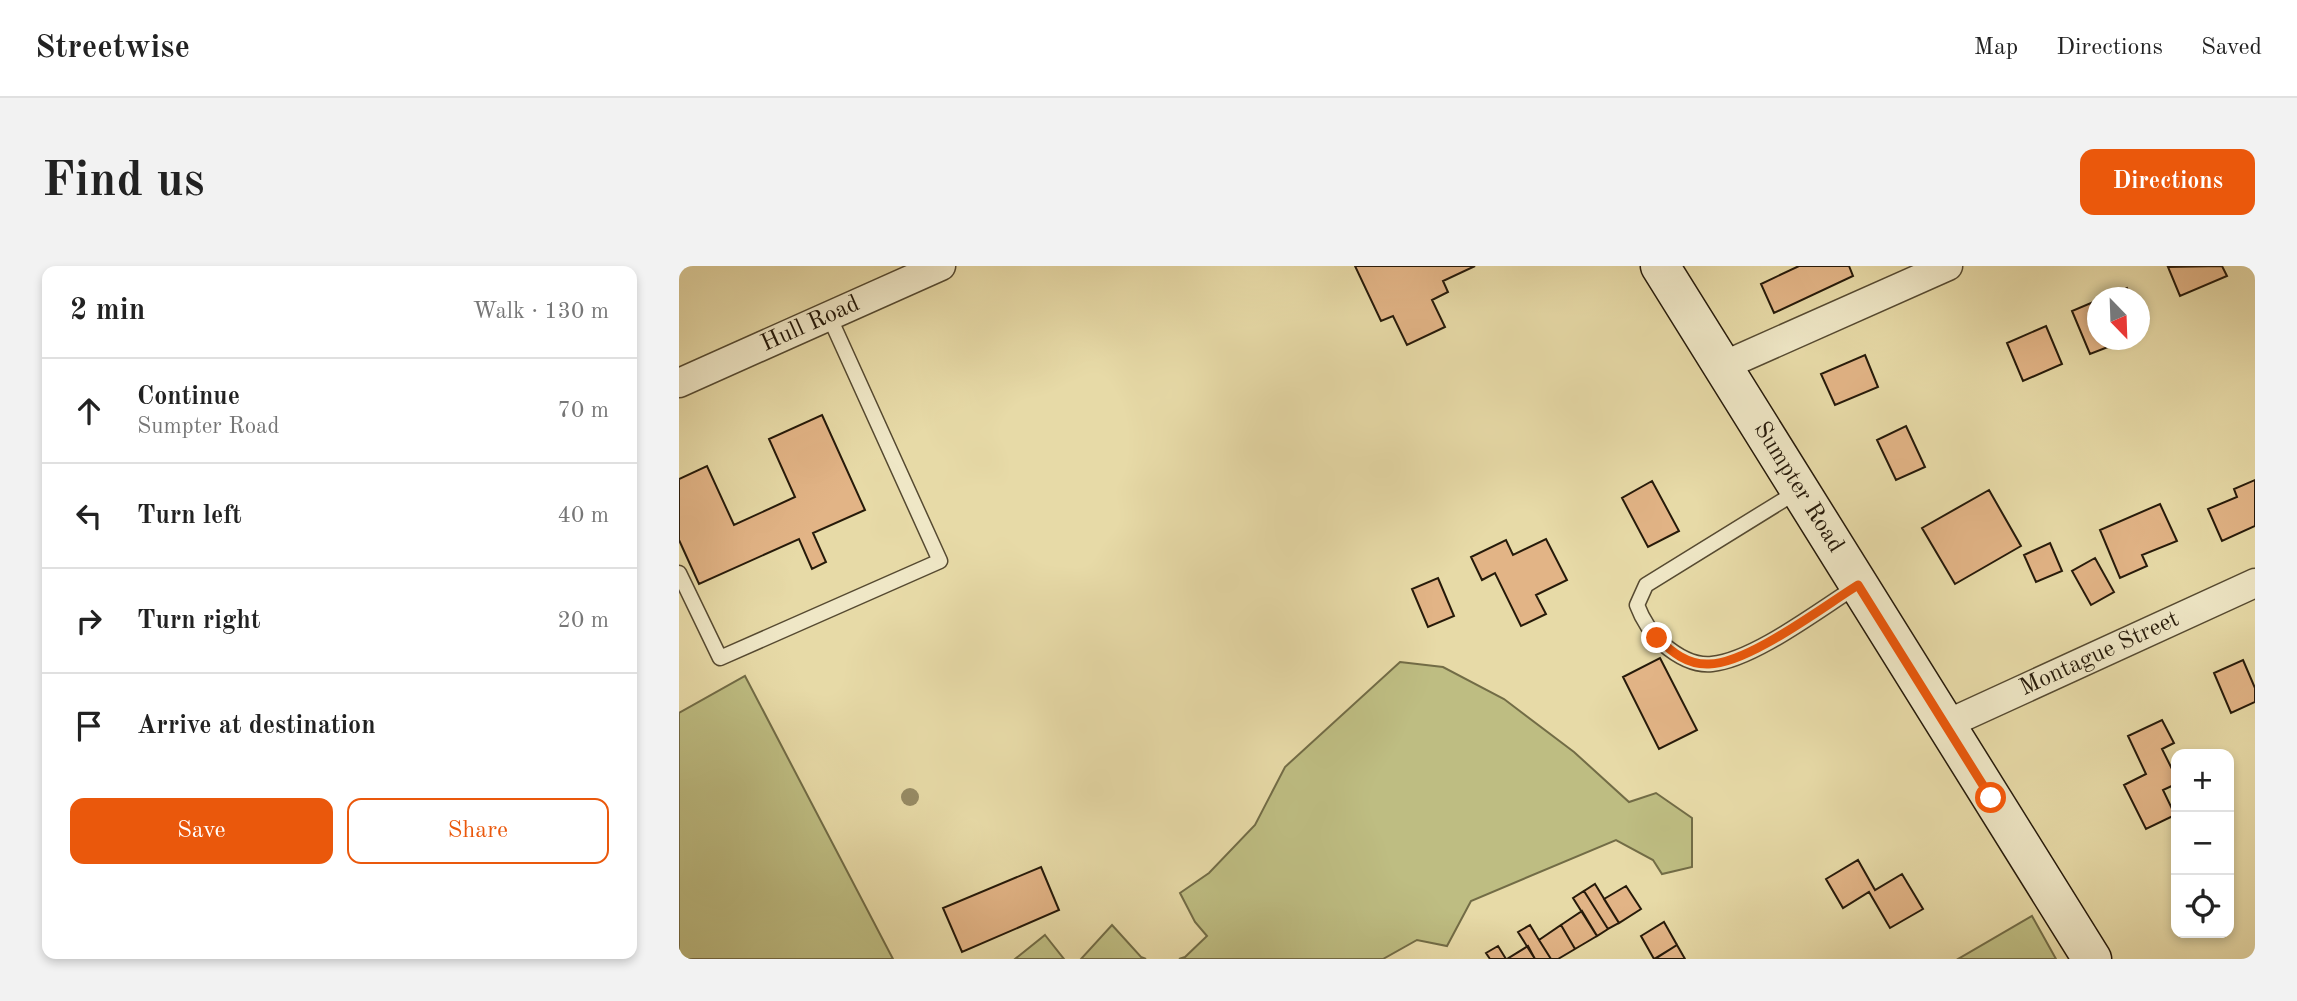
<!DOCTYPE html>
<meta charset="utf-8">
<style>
:root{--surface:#fff;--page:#f2f2f2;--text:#222;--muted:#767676;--line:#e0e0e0;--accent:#ea580c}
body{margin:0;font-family:"Old Standard TT",serif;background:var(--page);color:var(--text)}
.controls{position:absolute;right:21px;bottom:21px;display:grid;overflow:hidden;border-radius:14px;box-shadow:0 4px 10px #0003}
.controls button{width:63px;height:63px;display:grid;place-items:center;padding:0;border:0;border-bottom:2px solid var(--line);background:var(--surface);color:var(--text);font:35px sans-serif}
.compass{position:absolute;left:1408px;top:21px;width:63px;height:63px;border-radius:50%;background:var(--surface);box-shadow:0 4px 10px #0003;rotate:157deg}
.stop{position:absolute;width:21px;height:21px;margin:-16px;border:5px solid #ea580c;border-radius:50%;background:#fff}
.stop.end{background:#ea580c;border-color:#fff;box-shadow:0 2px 7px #0008}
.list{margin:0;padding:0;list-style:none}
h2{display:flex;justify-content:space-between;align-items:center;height:91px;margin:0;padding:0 28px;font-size:30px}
h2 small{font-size:23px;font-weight:400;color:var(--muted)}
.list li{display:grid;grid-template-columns:46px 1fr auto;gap:21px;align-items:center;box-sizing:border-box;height:105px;padding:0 28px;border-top:2px solid var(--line)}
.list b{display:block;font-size:26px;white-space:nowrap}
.list p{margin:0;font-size:23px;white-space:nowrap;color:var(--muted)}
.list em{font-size:23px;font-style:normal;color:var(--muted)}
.actions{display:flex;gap:14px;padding:21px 28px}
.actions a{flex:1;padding:16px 0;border:2px solid var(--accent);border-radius:14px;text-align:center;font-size:24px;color:var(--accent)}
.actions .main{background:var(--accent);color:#fff}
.icon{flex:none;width:38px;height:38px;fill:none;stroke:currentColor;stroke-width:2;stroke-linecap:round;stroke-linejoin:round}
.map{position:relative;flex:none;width:1576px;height:693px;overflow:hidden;border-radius:14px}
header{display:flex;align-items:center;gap:42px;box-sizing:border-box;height:98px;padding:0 35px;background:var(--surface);border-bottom:2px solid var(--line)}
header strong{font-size:33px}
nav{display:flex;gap:38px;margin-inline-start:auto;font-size:24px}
.intro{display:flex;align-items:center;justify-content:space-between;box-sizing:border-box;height:168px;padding:0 42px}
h1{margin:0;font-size:49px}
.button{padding:18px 32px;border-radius:14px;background:var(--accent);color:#fff;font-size:24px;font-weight:700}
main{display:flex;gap:42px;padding:0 42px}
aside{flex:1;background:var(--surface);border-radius:14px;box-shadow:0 4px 10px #0003}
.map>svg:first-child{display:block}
.green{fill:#bebd82;stroke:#726c46;stroke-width:2}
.building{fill:#e2b486;stroke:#261a0a;stroke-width:2}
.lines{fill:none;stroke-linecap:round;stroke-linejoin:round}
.lane-casing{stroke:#564a31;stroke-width:17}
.street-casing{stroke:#564a31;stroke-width:31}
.secondary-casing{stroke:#261a0a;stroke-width:41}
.lane{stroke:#efe7c6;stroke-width:14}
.street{stroke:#efe7c6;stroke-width:28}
.secondary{stroke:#efe7c6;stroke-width:38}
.tree{fill:#968b64}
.route{stroke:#ea580c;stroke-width:9}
.labels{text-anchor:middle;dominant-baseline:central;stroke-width:5;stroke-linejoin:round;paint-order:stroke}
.street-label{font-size:24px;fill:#261a0a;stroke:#efe7c6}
</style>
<header>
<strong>Streetwise</strong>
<nav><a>Map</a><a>Directions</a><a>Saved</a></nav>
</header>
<div class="intro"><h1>Find us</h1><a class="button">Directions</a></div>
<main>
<aside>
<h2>2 min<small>Walk · 130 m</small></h2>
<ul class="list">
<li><svg class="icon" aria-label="ahead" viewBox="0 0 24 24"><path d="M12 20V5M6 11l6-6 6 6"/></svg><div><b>Continue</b><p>Sumpter Road</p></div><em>70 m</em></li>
<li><svg class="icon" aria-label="left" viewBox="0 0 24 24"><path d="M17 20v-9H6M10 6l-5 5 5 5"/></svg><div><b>Turn left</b></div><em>40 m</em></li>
<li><svg class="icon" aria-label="right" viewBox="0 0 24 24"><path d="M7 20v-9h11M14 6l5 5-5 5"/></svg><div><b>Turn right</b></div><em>20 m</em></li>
<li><svg class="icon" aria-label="arrive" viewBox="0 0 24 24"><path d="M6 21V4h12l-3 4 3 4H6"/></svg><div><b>Arrive at destination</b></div></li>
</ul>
<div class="actions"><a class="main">Save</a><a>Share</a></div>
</aside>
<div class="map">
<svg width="1576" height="693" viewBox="0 0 1576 693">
<rect width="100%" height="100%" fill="#e7daa7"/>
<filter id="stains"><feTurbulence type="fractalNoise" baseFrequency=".00286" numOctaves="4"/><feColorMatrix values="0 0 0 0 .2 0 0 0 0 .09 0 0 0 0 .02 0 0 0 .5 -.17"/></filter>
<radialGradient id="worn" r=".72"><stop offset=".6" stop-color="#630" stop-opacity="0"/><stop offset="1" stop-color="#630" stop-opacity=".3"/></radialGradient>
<path class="green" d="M721 396 764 401 825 433 895 486 950 536 977 527 1013 552V601L983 608 974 594 937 574 792 635 768 680 738 674 704 693H500L506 691 528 670 516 656 501 627 530 607 576 559 606 501Z
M66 410 214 693H0V447Z
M1353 650 1377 693H1279Z
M433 659 462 691 467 693H402Z
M366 669 385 693H336Z"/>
<path class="building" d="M676 0H796L764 15 769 26 753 34 766 61 728 79 714 50 702 55Z
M1120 0H1170L1174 10 1095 47 1082 18Z
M1543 0 1548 10 1501 30 1489 1Z
M1448 22 1452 32H1425Z
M1419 34V74H1447L1411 88 1393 45Z
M1367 60 1383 98 1344 115 1328 77Z
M1186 89 1199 121 1156 139 1142 108Z
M143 149 186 244 134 267 147 296 133 303 120 273 20 318 0 274V213L28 200 55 259 116 231 90 173Z
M1227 160 1246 201 1217 214 1198 174Z
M1576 214V260L1543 275 1529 243 1558 231 1555 223Z
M973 215 1000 265 969 281 943 232Z
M1310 224 1342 280 1276 318 1243 262Z
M1481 238 1498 275 1463 289 1468 300 1441 312 1421 264Z
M867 273 888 314 857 329 867 348 842 360 816 307 803 314 792 291 827 274 834 289Z
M1371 277 1383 305 1357 316 1345 289Z
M1416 292 1435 326 1412 339 1393 305Z
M759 312 775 350 749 361 733 323Z
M981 392 1018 464 980 483 944 411Z
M1564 394 1576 422V436L1552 447 1535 407Z
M1483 454 1495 477 1483 483 1497 511V518L1484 524 1496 549 1467 563 1445 519 1467 508 1449 470Z
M1179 594 1196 624 1223 608 1244 643 1211 662 1190 626 1164 642 1147 613Z
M362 601 380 644 283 686 264 642Z
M916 618 940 657 929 663 905 625Z
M947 620 962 643 940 657 925 633Z
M905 625 929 663 918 670 894 632Z
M903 645 918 670 896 683 882 659Z
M985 656 998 679 975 693 962 670Z
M851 659 860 674 872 693H856L839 666Z
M882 659 896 683 879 693H872L860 674Z
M998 679 1006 693H976Z
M819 680 827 693H811L807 687Z
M849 680 856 693H828Z"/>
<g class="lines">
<defs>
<path id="lane" d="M1119 225 967 319 958 339C964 355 972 367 984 378 998 390 1014 400 1033 398 1075 394 1141 343 1178 320
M0 307 41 392 261 295 150 50"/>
<g id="street">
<path d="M1044 100 1269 0"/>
<path id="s1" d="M0 117 262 0"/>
<path id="s2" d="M1266 459 1576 317"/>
</g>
<g id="secondary">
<path id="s3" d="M981 0 1413 693"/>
</g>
</defs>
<use href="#lane" class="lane-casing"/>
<use href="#street" class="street-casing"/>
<use href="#secondary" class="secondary-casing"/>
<use href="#lane" class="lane"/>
<use href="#street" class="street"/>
<use href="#secondary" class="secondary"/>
</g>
<circle class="tree" cx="231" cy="531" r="9"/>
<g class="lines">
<path class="route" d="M978 372C993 386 1008 399 1030 398 1069 398 1145 340 1179 319L1312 532"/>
</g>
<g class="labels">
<g class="street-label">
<text stroke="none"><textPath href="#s1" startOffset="144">Hull Road</textPath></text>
<text stroke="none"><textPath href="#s3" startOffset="261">Sumpter Road</textPath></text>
<text stroke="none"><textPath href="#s2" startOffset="170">Montague Street</textPath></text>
</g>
</g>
<rect width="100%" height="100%" filter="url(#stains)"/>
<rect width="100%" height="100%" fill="url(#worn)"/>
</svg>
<div class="controls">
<button>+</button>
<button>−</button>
<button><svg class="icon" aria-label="locate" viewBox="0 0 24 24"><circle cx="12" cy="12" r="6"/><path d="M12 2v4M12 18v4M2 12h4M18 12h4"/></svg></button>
</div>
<svg class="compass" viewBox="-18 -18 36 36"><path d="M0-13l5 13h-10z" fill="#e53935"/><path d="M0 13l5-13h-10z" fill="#767676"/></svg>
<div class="stop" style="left:1312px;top:532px"></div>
<div class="stop end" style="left:978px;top:372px"></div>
</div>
</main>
